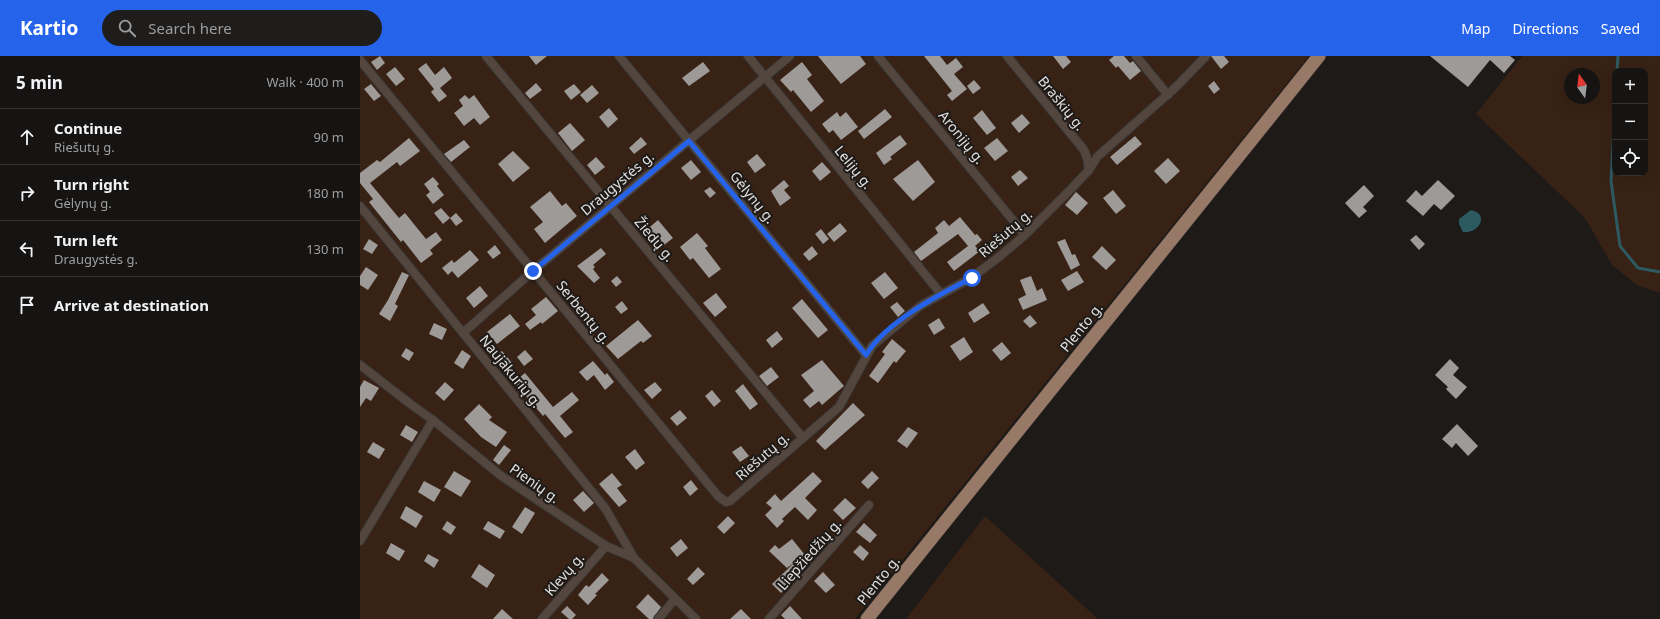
<!DOCTYPE html>
<meta charset="utf-8">
<style>
:root{--surface:#161412;--page:#1f1d1b;--text:#f1f3f6;--muted:#9e9e9f;--line:#353332;--accent:#2563eb}
body{margin:0;font-family:"Noto Sans",sans-serif;background:var(--page);color:var(--text)}
.controls{position:absolute;right:12px;top:12px;display:grid;overflow:hidden;border-radius:8px;box-shadow:0 4px 16px #0002}
.controls button{width:36px;height:36px;display:grid;place-items:center;padding:0;border:0;border-bottom:1px solid var(--line);background:var(--surface);color:var(--text);font:20px sans-serif}
.compass{position:absolute;left:1204px;top:12px;width:36px;height:36px;border-radius:50%;background:var(--surface);box-shadow:0 4px 16px #0002;rotate:346deg}
.stop{position:absolute;width:12px;height:12px;margin:-9px;border:3px solid #2563eb;border-radius:50%;background:#fff}
.stop.end{background:#2563eb;border-color:#fff;box-shadow:0 1px 4px #0008}
.list{margin:0;padding:0;list-style:none}
h2{display:flex;justify-content:space-between;align-items:center;height:52px;margin:0;padding:0 16px;font-size:17px}
h2 small{font-size:13px;font-weight:400;color:var(--muted)}
.list li{display:grid;grid-template-columns:26px 1fr auto;gap:12px;align-items:center;box-sizing:border-box;height:56px;padding:0 16px;border-top:1px solid var(--line)}
.list b{display:block;font-size:15px;white-space:nowrap}
.list p{margin:0;font-size:13px;white-space:nowrap;color:var(--muted)}
.list em{font-size:13px;font-style:normal;color:var(--muted)}
.icon{flex:none;width:22px;height:22px;fill:none;stroke:currentColor;stroke-width:2;stroke-linecap:round;stroke-linejoin:round}
.map{position:relative;flex:none;width:1300px;height:563px;overflow:hidden}
header{display:flex;align-items:center;gap:24px;box-sizing:border-box;height:56px;padding:0 20px;background:var(--accent);color:#fff}
header strong{font-size:19px}
nav{display:flex;gap:22px;margin-inline-start:auto;font-size:14px}
.search{width:280px;height:36px;background:var(--page);display:flex;align-items:center;gap:10px;box-sizing:border-box;padding:0 14px;border-radius:22px;color:var(--muted);font-size:15px}
main{display:flex}
aside{flex:1;background:var(--surface)}
.map>svg:first-child{display:block}
.green{fill:#372215;fill-rule:evenodd}
.water{fill:#2d5a60}
.lines{fill:none;stroke-linecap:round;stroke-linejoin:round}
.stream{stroke:#2d5a60;stroke-width:3}
.building{fill:#9e9a98}
.minor-casing{stroke:#393634;stroke-width:10}
.trunk-casing{stroke:#393634;stroke-width:14}
.minor{stroke:#53463e;stroke-width:8}
.trunk{stroke:#987866;stroke-width:13}
.route{stroke:#2563eb;stroke-width:5}
.labels{text-anchor:middle;dominant-baseline:central;stroke-width:4;stroke-linejoin:round;paint-order:stroke}
.street-label{font-size:14px;fill:#e3e1df;stroke:#1d1a18}
</style>
<header>
<strong>Kartio</strong>
<div class="search"><svg class="icon" aria-label="search" viewBox="0 0 24 24"><circle cx="10" cy="10" r="6"/><path d="M15 15l6 6"/></svg>Search here</div>
<nav><a>Map</a><a>Directions</a><a>Saved</a></nav>
</header>
<main>
<aside>
<h2>5 min<small>Walk · 400 m</small></h2>
<ul class="list">
<li><svg class="icon" aria-label="ahead" viewBox="0 0 24 24"><path d="M12 20V5M6 11l6-6 6 6"/></svg><div><b>Continue</b><p>Riešutų g.</p></div><em>90 m</em></li>
<li><svg class="icon" aria-label="right" viewBox="0 0 24 24"><path d="M7 20v-9h11M14 6l5 5-5 5"/></svg><div><b>Turn right</b><p>Gėlynų g.</p></div><em>180 m</em></li>
<li><svg class="icon" aria-label="left" viewBox="0 0 24 24"><path d="M17 20v-9H6M10 6l-5 5 5 5"/></svg><div><b>Turn left</b><p>Draugystės g.</p></div><em>130 m</em></li>
<li><svg class="icon" aria-label="arrive" viewBox="0 0 24 24"><path d="M6 21V4h12l-3 4 3 4H6"/></svg><div><b>Arrive at destination</b></div></li>
</ul>
</aside>
<div class="map">
<svg width="1300" height="563" viewBox="0 0 1300 563">
<rect width="100%" height="100%" fill="#1d1a18"/>
<path class="green" d="M0 0H949L495 563H0Z
M1162 0H1300V237L1277 229 1252 209 1225 162 1116 58ZM1255 15H1285V117H1255ZM1210 18H1234V42H1210Z
M625 460 738 563H546Z"/>
<path class="water" d="M1111 154C1130 158 1119 178 1103 176L1099 168V163Z"/>
<g class="lines">
<path class="stream" d="M1257 15 1258 0
M1255 52 1251 125 1260 190 1278 212 1300 216"/>
</g>
<path class="building" d="M20 0 25 7 17 14 11 6Z
M169 0H187L176 9Z
M458 0H500L506 8 481 28Z
M564 0H580L587 9 596 2 603 11 594 18 607 33 592 45 587 39 592 35Z
M693 0H706L711 6 703 13Z
M754 0H764L770 7 773 5 781 15 770 24 758 10 756 12 749 4Z
M851 0H864L869 6 861 13Z
M1070 0H1150L1155 4 1144 17 1130 4 1108 31Z
M343 6 350 15 329 30 322 22Z
M442 6 452 19 447 23 464 45 451 56 433 34 431 36 420 24Z
M66 7 75 19 84 11 92 22 80 32 87 40 79 46 71 36 74 33 58 13Z
M35 11 45 23 36 30 26 18Z
M614 24 621 32 613 38 607 30Z
M854 25 860 33 854 38 848 30Z
M176 27 182 34 170 43 165 37Z
M11 28 21 40 14 45 4 33Z
M214 28 221 36 211 44 204 35Z
M232 29 239 37 227 47 220 39Z
M105 39 109 43 114 39 130 61 120 69 114 62 104 70 94 57 103 50 99 44Z
M249 52 258 63 248 72 239 61Z
M525 53 532 61 504 83 498 75Z
M622 54 636 72 627 79 613 62Z
M477 56 480 61 486 56 498 71 481 84 473 74 469 77 462 68Z
M662 58 670 67 659 77 651 67Z
M210 67 225 84 212 95 198 77Z
M540 79 547 88 530 101 532 103 524 109 516 97Z
M775 80 782 88 757 109 750 101Z
M281 81 287 88 274 98 269 92Z
M49 82 60 95 40 110 37 106 10 127 39 162 45 157 66 183 76 176 82 184 70 194 73 198 61 207 43 184 41 186 9 146 13 143 0 127V117L17 104 20 106Z
M637 82 648 95 635 105 624 92Z
M104 84 110 91 91 106 84 98Z
M153 95 170 112 153 126 138 108Z
M397 98 406 109 395 117 387 106Z
M236 101 245 111 235 119 227 109Z
M808 102 820 115 806 128 794 115Z
M331 104 341 116 331 124 321 112Z
M558 104 575 126 553 145 533 123Z
M462 106 471 116 460 125 452 115Z
M660 114 668 122 658 130 651 121Z
M73 121 79 128 77 130 84 139 73 148 66 139 70 136 64 128Z
M424 124 429 130 424 134 431 142 420 150 411 135Z
M1078 124 1095 140 1081 154 1074 148 1063 160 1046 145 1056 134 1062 140Z
M1004 129 1014 140 1003 151 1007 155 999 162 985 147Z
M350 131 356 137 350 142 344 135Z
M753 134 766 150 756 158 743 142Z
M190 135 202 150 206 147 217 160 185 187 174 173 183 166 170 151Z
M716 136 728 147 717 159 705 149Z
M81 152 90 162 83 168 74 157Z
M96 157 103 165 96 170 90 162Z
M600 161 615 179 617 178 622 184 615 190 620 195 594 215 587 206 608 190 598 178 561 205 554 196 578 177 575 172 584 164 589 170Z
M298 164 313 182 299 193 284 176Z
M480 167 487 175 474 186 467 178Z
M461 173 469 183 463 188 455 178Z
M337 177 348 190 345 192 361 213 349 222 333 202 330 204 320 191Z
M1056 179 1065 188 1059 194 1050 184Z
M9 183 18 189 12 198 3 193Z
M705 183 712 199 715 198 720 209 711 214 697 186Z
M135 189 141 197 133 203 127 196Z
M452 190 458 198 449 205 443 198Z
M742 190 756 204 746 214 732 201Z
M241 192 246 198 233 209 235 211 233 213 240 222 234 227 217 210Z
M110 194 119 204 98 222 92 215 88 219 82 212 92 204 94 207Z
M6 211 18 219 8 234 0 229V220Z
M717 215 724 226 708 235 701 224Z
M42 216 49 219 35 248 38 250 30 265 19 258 28 244Z
M525 216 538 232 524 243 511 227Z
M257 220 262 226 256 231 251 225Z
M671 220 677 235 682 232 687 244 663 254 658 243 666 239 660 224Z
M120 230 128 240 114 252 106 242Z
M356 237 367 251 355 261 343 247Z
M186 241 198 255 182 268 181 266 170 274 165 268 176 259 171 253Z
M442 243 468 274 458 282 432 252Z
M262 245 268 253 261 258 255 251Z
M537 246 545 255 538 261 530 251Z
M623 247 630 257 614 267 608 257Z
M150 258 160 270 137 288 127 276Z
M670 259 677 267 670 272 663 265Z
M579 262 585 272 574 279 568 269Z
M278 264 292 280 283 287 281 285 258 303 246 290Z
M74 267 87 273 82 284 69 278Z
M417 275 423 283 412 292 406 284Z
M604 281 613 296 600 305 590 290Z
M532 283 546 295 536 307 534 305 518 327 509 320 525 298 522 296Z
M642 286 651 297 641 305 632 294Z
M46 292 54 297 49 305 41 300Z
M102 294 111 300 103 313 94 307Z
M165 294 173 303 164 310 157 301Z
M142 295 152 307 143 314 133 301Z
M1090 303 1099 312 1093 319 1107 331 1096 343 1086 333 1088 331 1075 319Z
M462 304 484 330 462 349 459 345 450 352 443 344 454 335 441 319Z
M233 305 245 319 247 317 254 326 245 334 234 319 227 325 219 316Z
M411 311 419 321 407 330 399 320Z
M165 317 193 351 212 336 219 344 200 360 213 376 205 382 185 358 183 360 154 326Z
M4 324 19 332 11 345 6 342 0 351V331Z
M85 326 94 334 84 345 75 337Z
M295 326 302 334 292 343 284 334Z
M383 328 398 348 390 354 375 335Z
M352 334 361 345 354 351 345 340Z
M493 347 505 359 465 394 456 385Z
M119 348 132 361 129 364 147 376 136 391 121 381 104 363Z
M320 354 327 362 317 370 310 362Z
M1097 368 1118 390 1108 400 1096 387 1092 392 1082 383Z
M46 369 58 376 52 386 40 379Z
M548 371 558 377 547 392 537 385Z
M13 386 25 393 19 403 7 396Z
M144 389 151 394 139 409 133 404Z
M381 390 389 400 380 406 372 396Z
M275 393 285 407 276 414 265 401Z
M94 415 111 425 101 441 84 431Z
M512 415 519 422 508 433 501 426Z
M453 416 462 425 445 442 457 454 448 464 435 451 422 463 424 465 417 472 405 459 412 452 406 447 415 438 421 445Z
M252 417 262 429 257 432 267 445 259 451 239 428Z
M331 424 338 433 330 440 323 431Z
M64 425 81 434 74 446 58 436Z
M223 435 234 447 224 456 213 444Z
M485 442 496 452 483 464 473 454Z
M46 450 63 460 56 472 40 462Z
M165 451 175 457 162 478 152 471Z
M368 460 375 467 364 478 357 471Z
M87 465 96 471 91 479 82 473Z
M128 465 145 475 140 483 123 473Z
M504 467 517 479 510 487 496 476Z
M321 483 328 492 317 501 310 492Z
M432 483 445 499 427 512 409 495 415 489 419 493Z
M31 487 45 495 39 505 26 497Z
M500 489 509 497 503 505 493 496Z
M68 498 79 504 74 512 64 505Z
M119 508 135 519 127 532 111 521Z
M433 508 441 517 421 537 412 528Z
M338 511 345 518 333 529 327 523Z
M463 516 475 529 466 537 454 525Z
M242 517 249 524 235 538 237 539 228 549 218 539 226 529 229 531Z
M288 538 301 551 293 563H289L276 551Z
M207 550 216 559 212 563H209L201 556Z
M430 550 442 563H425L421 559Z
M142 553 153 563H133Z
M381 553 391 563H370Z"/>
<g class="lines">
<defs>
<path id="minor" d="M126 0 443 382
M259 0 506 299
M388 0 581 238
M518 0 665 179
M647 0 724 94 727 102 729 114
M776 0 808 39
M0 4 358 440 366 446 370 445 479 351 512 290 560 250 611 222 639 201 665 179 711 133 729 114 737 101 816 31 846 0
M0 150 245 452 274 502
M103 277 173 215 430 0
M0 309 53 350 73 364 140 419 246 490 274 502 336 563
M0 485 73 364
M182 563 246 490
M298 563 315 543
M409 563 509 449"/>
<path id="trunk" d="M507 563 959 0"/>
</defs>
<use href="#minor" class="minor-casing"/>
<use href="#trunk" class="trunk-casing"/>
<use href="#minor" class="minor"/>
<use href="#trunk" class="trunk"/>
</g>
<g class="lines">
<path class="route" d="M173 215 329 85 506 299C526 266 578 239 612 222"/>
</g>
<g class="labels">
<g class="street-label">
<text transform="translate(702 47) rotate(51)">Braškių g.</text>
<text transform="translate(602 81) rotate(51)">Aronijų g.</text>
<text transform="translate(494 111) rotate(51)">Lelijų g.</text>
<text transform="translate(257 127) rotate(-40)">Draugystės g.</text>
<text transform="translate(393 141) rotate(51)">Gėlynų g.</text>
<text transform="translate(645 177) rotate(-41)">Riešutų g.</text>
<text transform="translate(295 183) rotate(50)">Žiedų g.</text>
<text transform="translate(224 256) rotate(51)">Serbentų g.</text>
<text transform="translate(721 271) rotate(-51)">Plento g.</text>
<text transform="translate(151 315) rotate(51)">Naujakurių g.</text>
<text transform="translate(402 400) rotate(-41)">Riešutų g.</text>
<text transform="translate(175 427) rotate(35)">Pienių g.</text>
<text transform="translate(449 498) rotate(-49)">Liepžiedžių g.</text>
<text transform="translate(204 518) rotate(-49)">Klevų g.</text>
<text transform="translate(518 524) rotate(-51)">Plento g.</text>
</g>
</g>
</svg>
<div class="controls">
<button>+</button>
<button>−</button>
<button><svg class="icon" aria-label="locate" viewBox="0 0 24 24"><circle cx="12" cy="12" r="6"/><path d="M12 2v4M12 18v4M2 12h4M18 12h4"/></svg></button>
</div>
<svg class="compass" viewBox="-18 -18 36 36"><path d="M0-13l5 13h-10z" fill="#e53935"/><path d="M0 13l5-13h-10z" fill="#9e9e9f"/></svg>
<div class="stop" style="left:612px;top:222px"></div>
<div class="stop end" style="left:173px;top:215px"></div>
</div>
</main>
